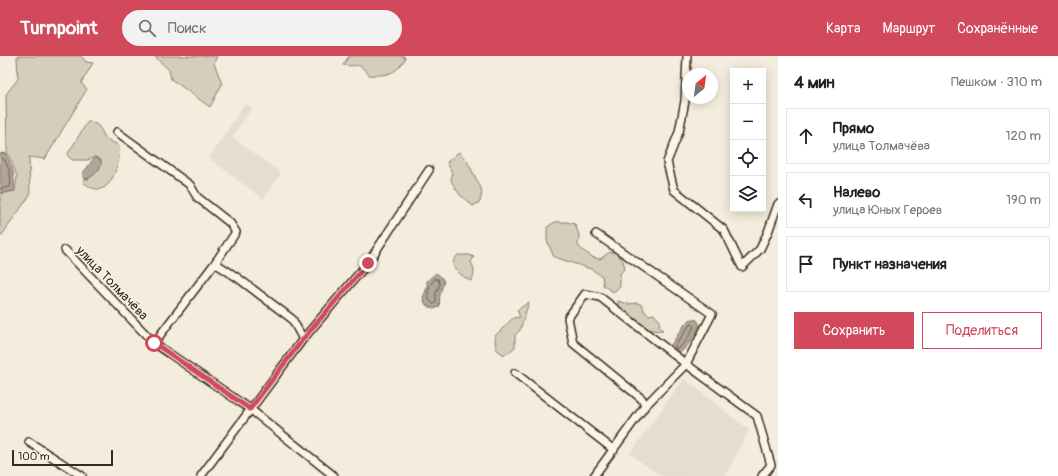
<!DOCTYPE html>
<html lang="ru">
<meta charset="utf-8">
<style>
:root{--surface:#fff;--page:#f2f2f2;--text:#202124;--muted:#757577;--line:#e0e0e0;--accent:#d1495b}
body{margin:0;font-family:Pangolin,sans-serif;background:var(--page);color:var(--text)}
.controls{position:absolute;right:12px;top:12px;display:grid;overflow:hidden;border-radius:0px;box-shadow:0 2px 10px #0003}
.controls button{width:36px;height:36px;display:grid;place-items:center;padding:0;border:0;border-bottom:1px solid var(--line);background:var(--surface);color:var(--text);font:20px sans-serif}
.compass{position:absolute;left:682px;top:12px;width:36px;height:36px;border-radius:50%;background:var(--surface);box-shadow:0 2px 10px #0003;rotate:29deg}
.scale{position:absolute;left:12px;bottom:10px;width:101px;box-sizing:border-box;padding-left:4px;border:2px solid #3b2a1e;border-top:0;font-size:11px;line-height:14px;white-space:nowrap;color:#3b2a1e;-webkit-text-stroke:3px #fcf5e5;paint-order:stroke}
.stop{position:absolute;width:12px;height:12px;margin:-9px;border:3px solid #d1495b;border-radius:50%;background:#fff}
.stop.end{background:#d1495b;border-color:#fff;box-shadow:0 1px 4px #0008}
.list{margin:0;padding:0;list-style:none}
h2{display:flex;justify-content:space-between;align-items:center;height:52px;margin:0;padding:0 16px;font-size:17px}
h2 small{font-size:13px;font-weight:400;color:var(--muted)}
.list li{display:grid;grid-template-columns:26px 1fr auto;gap:12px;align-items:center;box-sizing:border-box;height:56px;margin:0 8px 8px;padding:0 8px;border:1px solid var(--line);border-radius:0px}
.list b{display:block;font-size:15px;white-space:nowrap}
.list p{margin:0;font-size:13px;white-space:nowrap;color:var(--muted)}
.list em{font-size:13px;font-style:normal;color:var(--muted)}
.actions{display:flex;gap:8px;padding:12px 16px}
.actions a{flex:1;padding:9px 0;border:1px solid var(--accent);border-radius:0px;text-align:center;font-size:14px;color:var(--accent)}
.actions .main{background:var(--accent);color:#fff}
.icon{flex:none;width:22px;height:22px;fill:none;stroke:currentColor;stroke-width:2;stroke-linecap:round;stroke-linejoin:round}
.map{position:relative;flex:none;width:778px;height:420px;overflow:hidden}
header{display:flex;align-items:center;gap:24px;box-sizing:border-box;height:56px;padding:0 20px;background:var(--accent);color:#fff}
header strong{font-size:19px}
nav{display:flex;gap:22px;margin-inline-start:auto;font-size:14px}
.search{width:280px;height:36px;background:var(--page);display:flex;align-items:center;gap:10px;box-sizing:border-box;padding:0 14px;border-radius:22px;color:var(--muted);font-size:15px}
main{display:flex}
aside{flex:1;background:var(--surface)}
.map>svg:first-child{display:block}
.built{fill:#e5ddce}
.green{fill:#d6cdbd;stroke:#887c6e}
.water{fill:#b0a596;stroke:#817466}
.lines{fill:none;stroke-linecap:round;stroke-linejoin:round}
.shore{stroke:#6a5b4e;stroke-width:1}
.minor-casing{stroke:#3b2a1e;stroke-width:10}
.minor{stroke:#fcf5e5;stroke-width:7}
.route{stroke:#d1495b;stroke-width:5}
.labels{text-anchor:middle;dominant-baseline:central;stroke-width:3;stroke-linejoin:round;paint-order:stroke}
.street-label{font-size:13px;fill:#3b2a1e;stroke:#fcf5e5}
</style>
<header>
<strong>Turnpoint</strong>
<div class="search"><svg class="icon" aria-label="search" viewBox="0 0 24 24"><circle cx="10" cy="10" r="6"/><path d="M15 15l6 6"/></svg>Поиск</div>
<nav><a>Карта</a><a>Маршрут</a><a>Сохранённые</a></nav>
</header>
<main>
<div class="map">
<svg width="778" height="420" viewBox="0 0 778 420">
<rect width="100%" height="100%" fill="#f4eddd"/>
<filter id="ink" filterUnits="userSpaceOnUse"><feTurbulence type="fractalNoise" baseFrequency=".025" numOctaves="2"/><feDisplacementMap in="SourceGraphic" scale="8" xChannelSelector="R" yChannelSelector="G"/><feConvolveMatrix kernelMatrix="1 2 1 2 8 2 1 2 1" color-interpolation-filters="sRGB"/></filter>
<g filter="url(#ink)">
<path class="built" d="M245 47 252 52 232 81 281 117 263 143 209 102Z
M685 323 749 374 725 420H661L630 398 678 330Z"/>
<path class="green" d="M17 0H81L86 6 93 7 81 27 87 33 45 103 29 101 30 139 2 179H0V138L15 135 17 121 13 109 7 96 6 38 18 23Z
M154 0H217L214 7 222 28 210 51 171 23 169 14Z
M349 0H404L405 3C397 18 385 20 369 19 357 4 359 12 343 9Z
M88 65C91 66 97 68 99 71 103 75 102 81 110 85 113 87 118 87 119 92 121 97 118 105 117 110 111 129 102 142 83 126L85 122 88 123C95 118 101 113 101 104L95 101 88 104H72L67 99Z
M459 96 467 105 480 130 482 136 480 146 473 150 460 139 451 125 452 117 447 106Z
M555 166H566L575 168 579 179 578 189 581 193 592 201 600 203 610 196H615L623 205 625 212 620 218V231L613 236 603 229 602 220 591 213 554 201 547 185V171Z
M458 199H469L474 201 471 206C475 213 475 218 471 225 462 220 445 210 458 199Z
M618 245 628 248 637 247 642 249 645 256 649 259 654 258 660 265 659 270 663 274C645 278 631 261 618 251Z
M529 246 520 274 515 279V291L508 297 504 299 496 293 495 280 513 262 520 261 517 254Z"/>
<path class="water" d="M2 97 6 98C13 112 15 119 14 135L1 137 0 98Z
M95 101 101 104C102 114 95 118 88 123L83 122V117Z
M436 217C449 226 442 227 440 239 439 243 440 247 439 251L434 253 426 249 423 242 427 231V225Z
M691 263 697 264 700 269C694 279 688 293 677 298L670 292 671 289 685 268Z"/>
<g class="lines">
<path class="shore" d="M0 101 4 103C9 112 12 120 10 131L0 133
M435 223H438L440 228 436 237V247L434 248C424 244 428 229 435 223Z
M692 268 694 270C691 277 684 291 676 293L675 290 688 271Z"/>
<defs>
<path id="minor" d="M687 0 685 45 679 76 667 106 674 134 724 174 742 211 760 193 768 176 778 148
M117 76 190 129 197 141 230 167 236 176 215 207 154 287
M596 178 712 258 686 308 600 241 585 238 568 262 573 287 642 343 645 350
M65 194 154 287 250 353 334 420
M215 207 238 222 292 263 303 283
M515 317 614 394
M29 386 82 420
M201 420 303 283 368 207 429 114
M594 420 645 350 686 308 757 360 771 409 762 420"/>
</defs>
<use href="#minor" class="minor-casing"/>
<use href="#minor" class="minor"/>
</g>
</g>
<g class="lines" filter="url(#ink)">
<path class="route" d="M154 287 250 353 303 283 368 207"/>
</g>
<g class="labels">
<g class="street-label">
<text transform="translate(112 227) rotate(46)">улица Толмачёва</text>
</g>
</g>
</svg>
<div class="controls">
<button>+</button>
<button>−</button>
<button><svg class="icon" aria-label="locate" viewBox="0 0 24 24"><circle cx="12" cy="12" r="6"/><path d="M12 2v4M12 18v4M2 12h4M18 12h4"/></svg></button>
<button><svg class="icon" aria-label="layers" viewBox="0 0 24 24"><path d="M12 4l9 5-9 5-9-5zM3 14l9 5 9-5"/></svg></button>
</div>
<svg class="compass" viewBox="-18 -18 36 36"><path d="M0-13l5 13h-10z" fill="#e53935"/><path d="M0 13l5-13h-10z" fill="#757577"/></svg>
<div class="scale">100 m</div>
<div class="stop" style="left:154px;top:287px"></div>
<div class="stop end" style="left:368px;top:207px"></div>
</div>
<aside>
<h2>4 мин<small>Пешком · 310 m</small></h2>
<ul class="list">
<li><svg class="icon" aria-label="ahead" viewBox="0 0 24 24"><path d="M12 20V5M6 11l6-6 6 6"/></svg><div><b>Прямо</b><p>улица Толмачёва</p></div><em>120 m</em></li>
<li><svg class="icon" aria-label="left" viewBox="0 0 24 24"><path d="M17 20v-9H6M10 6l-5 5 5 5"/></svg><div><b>Налево</b><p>улица Юных Героев</p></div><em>190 m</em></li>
<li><svg class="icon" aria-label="arrive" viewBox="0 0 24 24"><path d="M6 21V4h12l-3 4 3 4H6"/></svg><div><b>Пункт назначения</b></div></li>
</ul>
<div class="actions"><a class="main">Сохранить</a><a>Поделиться</a></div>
</aside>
</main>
